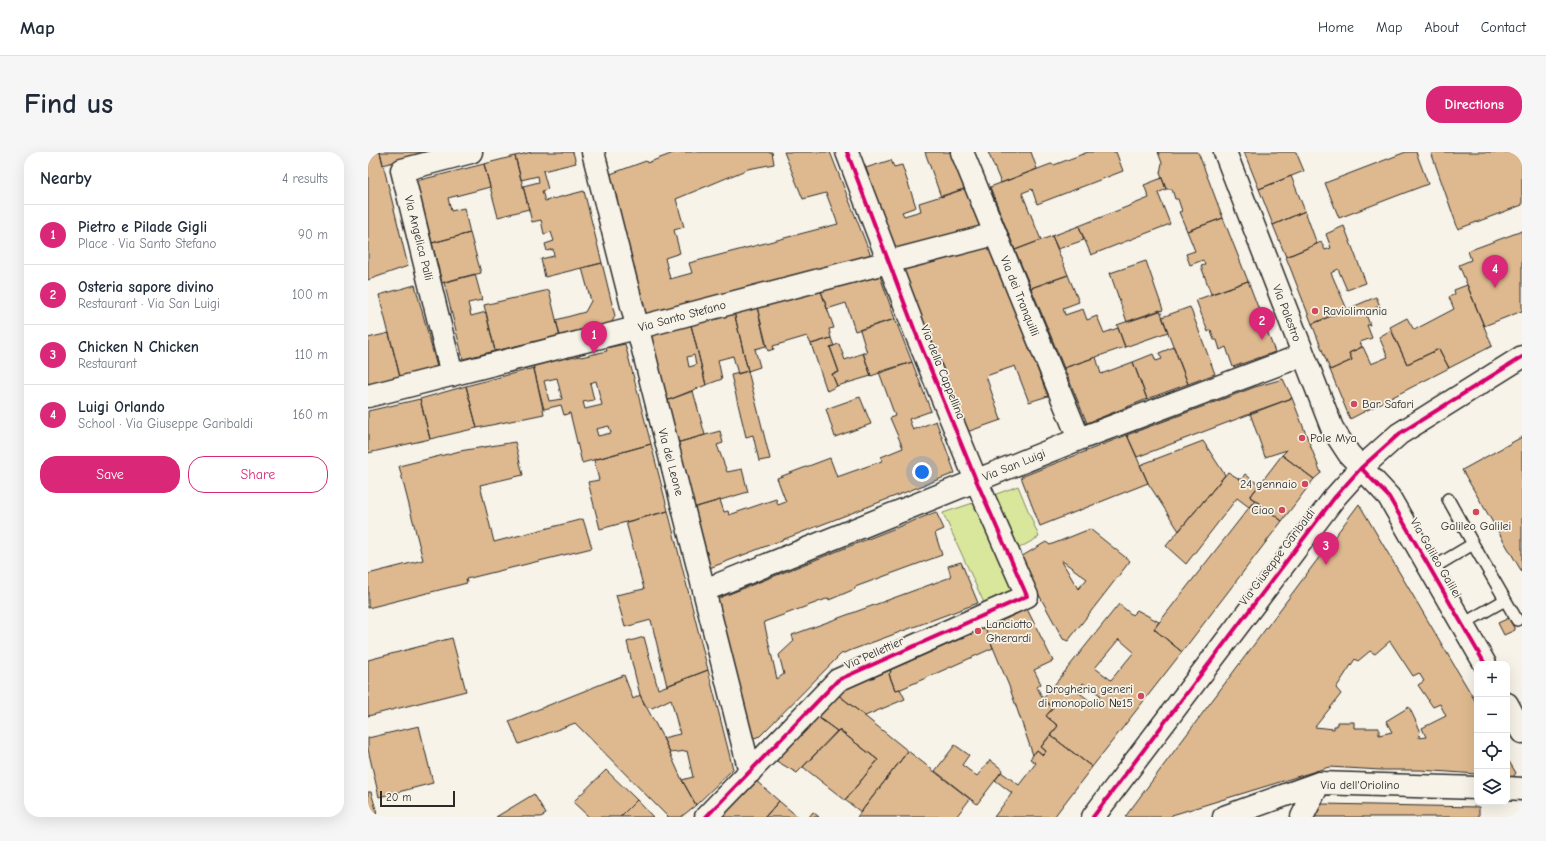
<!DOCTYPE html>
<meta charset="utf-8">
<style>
:root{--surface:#fff;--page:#f6f6f7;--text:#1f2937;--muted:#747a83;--line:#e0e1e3;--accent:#db2777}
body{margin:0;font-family:"Comic Neue",sans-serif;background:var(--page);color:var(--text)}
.controls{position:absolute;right:12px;bottom:12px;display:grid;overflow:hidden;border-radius:8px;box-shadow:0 4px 16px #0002}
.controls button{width:36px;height:36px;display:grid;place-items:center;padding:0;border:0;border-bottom:1px solid var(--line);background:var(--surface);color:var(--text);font:20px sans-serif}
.scale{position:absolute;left:12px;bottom:10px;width:75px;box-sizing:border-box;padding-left:4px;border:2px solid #2b2b2b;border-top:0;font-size:11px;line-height:14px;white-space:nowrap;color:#2b2b2b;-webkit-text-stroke:3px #f7f3e8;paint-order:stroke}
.you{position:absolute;left:554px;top:320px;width:14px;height:14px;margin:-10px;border:3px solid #fff;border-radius:50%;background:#1a73e8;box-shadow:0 0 0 6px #1a73e833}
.badge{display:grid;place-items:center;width:26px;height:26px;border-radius:50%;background:var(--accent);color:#fff;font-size:13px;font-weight:700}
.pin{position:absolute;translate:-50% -33px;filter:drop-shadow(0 1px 2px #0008)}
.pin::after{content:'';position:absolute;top:21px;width:14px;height:12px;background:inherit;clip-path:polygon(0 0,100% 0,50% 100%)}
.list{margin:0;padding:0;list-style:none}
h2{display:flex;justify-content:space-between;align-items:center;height:52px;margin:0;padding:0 16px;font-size:17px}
h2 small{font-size:13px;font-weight:400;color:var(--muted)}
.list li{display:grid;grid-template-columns:26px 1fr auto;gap:12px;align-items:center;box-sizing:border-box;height:60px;padding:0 16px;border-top:1px solid var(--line)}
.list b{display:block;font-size:15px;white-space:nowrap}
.list p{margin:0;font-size:13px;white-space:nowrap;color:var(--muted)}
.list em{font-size:13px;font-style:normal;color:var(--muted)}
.actions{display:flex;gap:8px;padding:12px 16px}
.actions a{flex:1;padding:9px 0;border:1px solid var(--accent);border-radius:16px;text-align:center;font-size:14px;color:var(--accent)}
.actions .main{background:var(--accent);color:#fff}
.icon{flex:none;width:22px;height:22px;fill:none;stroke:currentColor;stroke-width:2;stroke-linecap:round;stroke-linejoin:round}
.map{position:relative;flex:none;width:1154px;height:665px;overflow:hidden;border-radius:16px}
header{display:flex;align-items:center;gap:24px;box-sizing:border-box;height:56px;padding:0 20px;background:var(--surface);border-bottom:1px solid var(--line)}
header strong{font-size:19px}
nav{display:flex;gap:22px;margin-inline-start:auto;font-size:14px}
.intro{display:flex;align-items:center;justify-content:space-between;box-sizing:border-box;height:96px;padding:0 24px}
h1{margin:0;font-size:28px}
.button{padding:10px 18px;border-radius:16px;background:var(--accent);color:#fff;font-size:14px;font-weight:700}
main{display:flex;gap:24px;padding:0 24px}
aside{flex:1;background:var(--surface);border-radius:16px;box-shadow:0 4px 16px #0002}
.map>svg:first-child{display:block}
.green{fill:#d8e79b;stroke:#828963}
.building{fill:#deb98f;stroke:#2b2b2b;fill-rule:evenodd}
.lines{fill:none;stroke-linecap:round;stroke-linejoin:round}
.lane-casing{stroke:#2b2b2b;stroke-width:14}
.street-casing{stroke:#2b2b2b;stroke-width:25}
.secondary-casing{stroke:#2b2b2b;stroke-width:25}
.lane{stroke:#f7f3e8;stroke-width:11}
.street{stroke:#f7f3e8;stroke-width:22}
.secondary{stroke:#f7f3e8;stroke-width:22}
.cycleway-casing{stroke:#f7f3e8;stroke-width:6}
.cycleway{stroke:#d6006c;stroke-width:4}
.poi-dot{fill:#d1495b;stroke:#f7f3e8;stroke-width:1.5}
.labels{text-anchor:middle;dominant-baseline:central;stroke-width:3.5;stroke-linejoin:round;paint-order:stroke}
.street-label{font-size:12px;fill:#2b2b2b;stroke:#f7f3e8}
.poi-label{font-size:12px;fill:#2b2b2b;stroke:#f7f3e8;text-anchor:start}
</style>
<header>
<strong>Map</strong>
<nav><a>Home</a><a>Map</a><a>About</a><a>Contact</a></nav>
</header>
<div class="intro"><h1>Find us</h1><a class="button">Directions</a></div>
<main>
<aside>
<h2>Nearby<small>4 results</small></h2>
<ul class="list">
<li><span class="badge">1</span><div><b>Pietro e Pilade Gigli</b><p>Place · Via Santo Stefano</p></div><em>90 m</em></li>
<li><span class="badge">2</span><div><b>Osteria sapore divino</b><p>Restaurant · Via San Luigi</p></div><em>100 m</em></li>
<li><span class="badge">3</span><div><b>Chicken N Chicken</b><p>Restaurant</p></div><em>110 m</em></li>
<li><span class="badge">4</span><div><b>Luigi Orlando</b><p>School · Via Giuseppe Garibaldi</p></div><em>160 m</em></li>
</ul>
<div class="actions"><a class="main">Save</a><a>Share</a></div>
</aside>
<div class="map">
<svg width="1154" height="665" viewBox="0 0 1154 665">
<rect width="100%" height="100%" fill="#f7f3e8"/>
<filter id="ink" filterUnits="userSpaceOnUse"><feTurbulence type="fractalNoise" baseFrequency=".025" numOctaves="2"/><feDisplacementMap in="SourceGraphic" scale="8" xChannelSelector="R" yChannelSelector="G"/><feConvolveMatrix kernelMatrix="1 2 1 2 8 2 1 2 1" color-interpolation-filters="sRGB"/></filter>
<g filter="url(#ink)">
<path class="green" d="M650 334 671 385 646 399 623 344Z
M608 350 646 438 616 451 575 361Z"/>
<path class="building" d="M0 0H12L40 114 0 128Z
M12 0H61L15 13Z
M164 0H205L208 11 175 19 180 37 174 39 177 49 216 39 234 111 177 125 173 107 186 104 185 97 179 99 177 92 186 89 183 80 176 82 173 68 164 70 155 34 171 30 170 24 153 28 147 4Z
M308 0H404L406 12 380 17 308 47 316 75 306 78 312 101 297 106 302 127 324 121 321 111 470 72 458 41 435 47 416 0H462L503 104 273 166 237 24 278 9 279 11Z
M557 0H584L599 36 573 45Z
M620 0H663L669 17 633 31Z
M720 0H748L755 19 669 52 664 37 654 41 673 88 647 98 622 35 683 12 686 13Z
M790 0H830L855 66 819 79 811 60 814 59 810 47H807L804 37H798L792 21 794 11Z
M876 0H928L936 19 891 37Z
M1038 0H1048L1060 32 971 66 957 31Z
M1063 0H1154V53L1090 77Z
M147 4 161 57 130 65 116 12Z
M523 8 526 15 534 13 548 55 534 60 536 64 553 59 551 51 599 36 615 79 524 102 491 18Z
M116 12 122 35 80 46 83 59 96 56 102 81 64 91 48 29Z
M923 24 937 59 905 73 891 37Z
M794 26 798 37 790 41 802 72 723 103 711 74 781 46 776 33Z
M937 59 949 92 918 105 905 73Z
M855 66 880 129 843 142 833 114 837 113 835 108 822 113 818 102 827 99 819 79Z
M711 74 716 88 690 97 684 84Z
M976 74 998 131 979 138 970 117 963 121 979 157 944 172 918 105 953 90 957 98 963 96 958 82Z
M1154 79V159L1116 174 1091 113 1103 108 1100 99Z
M102 81 113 121 74 131 64 91Z
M684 84 700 123 663 136 647 98Z
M622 95 680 244 661 250 647 214 618 224 633 268 596 281 530 119Z
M778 109 795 158 759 170 742 121Z
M234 111 247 164 242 174 192 186 188 168 217 160 223 149 214 116Z
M107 122 114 148 100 151 103 164 118 160 127 199 95 207 76 130Z
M700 123 711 150 695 156 697 163 715 157 719 168 729 164 736 181 750 176 757 195 696 216 663 136Z
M512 124 527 167 487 179 478 151 459 157 453 139Z
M880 129 907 200 865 215 858 195 852 198 849 188H846L843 178 840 180 828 148Z
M47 133 69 215 32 225 11 143Z
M1099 133 1124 194 1081 216 1071 197 1039 212 1022 175 1039 166 1046 178 1086 157 1081 145 1087 142 1086 138Z
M181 138 192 184 127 199 116 153Z
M453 139 466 176 461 177 463 186 443 192 439 184 405 194 406 197 400 199 389 155Z
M1008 145 1012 154 997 160 1002 173H999L1004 186 992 190 994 195 981 201 984 208 962 218 944 172Z
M389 155 398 194 387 197 392 215 380 219 366 160Z
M822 155 847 222 820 232 794 165Z
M792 158 800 180 757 195 749 173Z
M366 160 380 219 370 222 365 204 350 208 354 227 338 233 323 173Z
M527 167 544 210 503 224 495 201H499L492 178Z
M323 173 338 233 298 249 281 184ZM326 203 328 213 321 215 319 205Z
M1023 178 1039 212 1071 197 1081 216 982 267 962 218 984 208 981 201 994 195H995L1003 212 1020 205 1011 185Z
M21 181 32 225 0 233V186Z
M463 186 466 194 462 195 471 220 464 222 469 234 459 239 443 192Z
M257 192 283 292 214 311 202 261 196 263 193 253 176 257 165 214 199 205V207L212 204 213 205 239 199 238 196ZM189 226 194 247 181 249 176 229ZM228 229 234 253 217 257 215 250 226 248 222 231ZM241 274 243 281 230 284 228 277Z
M471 192 477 208 495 201 503 224 469 234 464 222 471 220 462 195Z
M806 195 820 232 779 247 765 210 785 202 788 209 794 207 791 201Z
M728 205 733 222 765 210 779 247 719 271 696 216Z
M544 210 563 259 541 267 545 278 568 269 587 321 339 417 325 356 352 348 356 360 360 359 361 363 408 347 410 353 418 350 409 326 462 306 469 325 514 309 513 305 535 296 522 266 527 264 511 220Z
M166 216 176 262 109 276 98 234Z
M380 219 402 307 391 309 385 283 378 285 363 223Z
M915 227 924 246 769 305 759 283 887 235Z
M98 234 109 276 62 287 52 247Z
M325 239 337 283 308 291 298 249Z
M492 245 503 272 467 285 458 257Z
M924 246 953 321 946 327 914 303 919 298 897 305 882 261Z
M52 247 62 287 0 301V259Z
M352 279 355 291 349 293 359 320 374 317 380 340 325 356 308 291Z
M759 283 780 331 672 374 653 325Z
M1154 285V420L1094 318Z
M835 289 857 323 811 379 780 331 772 313Z
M147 290 155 323 112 333 126 390 215 367 224 396 98 427 99 431 0 456V422L55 408 31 314 92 299Z
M283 292 300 359 232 377 220 330 231 328 226 308Z
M914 303 946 327 914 369 882 345Z
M860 320 873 328 877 322 891 333 882 345 887 348 881 355 869 346 818 412 798 394Z
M887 348 914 369 814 500 786 477Z
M991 352 1109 552V622L1052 618H1013L961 615 804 663 803 665H757ZM1022 489 1045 524 1051 521 1056 529 1050 533 1065 555 1072 552 1078 564 1054 576 1058 585 1051 586 1052 578 1041 555 1018 569 1024 580 1011 583V576H986V570H969V574H966V577L947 575 973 542 968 536 987 507 990 509 1002 499 1007 502Z
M300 359 340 518 299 534 283 468 257 475 248 443 276 437 258 370Z
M568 360 576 377 567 381 574 403 487 435V437L461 448V446L396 470 409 527 416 522 411 503 426 489 424 483 583 425 580 414 593 410 610 451 473 502 392 584 386 586 379 581 346 448Z
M722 377 762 409 700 489 695 487 651 406 678 390 682 393ZM693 408 719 427 710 437Z
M751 452 764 463 769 458 791 470 786 477 814 500 724 615 682 583 690 574 678 564 685 556 675 547ZM751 487 766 500 743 528 727 516ZM715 531 732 543 726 552 709 539Z
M659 457 685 509 666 518 673 532 669 535 675 547 685 556 678 564 690 574 673 595 678 599 675 603 669 598 665 603 641 534 617 476Z
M1141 466 1147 478 1136 483 1130 471Z
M617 476 625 496 533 537 527 538 521 522 523 520 522 518Z
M276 485 290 537 340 518 365 617 328 653 314 628 325 625 319 599 302 601 295 586 312 582 303 547 284 556 277 554 272 543 259 490Z
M84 486 98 539 0 564V508Z
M522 518 523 520 521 522 527 538 532 537 537 547 497 564 468 541Z
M256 523 265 547 272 543 295 586 314 628 328 653 313 665H300L207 571 151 592 141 569Z
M468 541 540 599 493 660 477 648 510 608 471 578 469 579 447 563Z
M447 563 469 579 429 621 405 607Z
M51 574 65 631 11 645 0 597V586Z
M471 578 510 608 477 648 435 615Z
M682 583 724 615 686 665H626L644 641 627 628 633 620 651 633 668 611 662 607 665 603 669 598 675 603 678 599 673 595Z
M587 593 601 603 594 613 609 624 622 608 635 618 609 652 567 619Z
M540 599 602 647 588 665H489Z
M1139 606 1148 621 1145 625H1139Z
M238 618 269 648 252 665H221L205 650Z
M387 628 411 649 397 665H351Z
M0 640H3L9 661 6 664 7 665H0Z
M166 642 178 662 173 665H128Z
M269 648 285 665H252Z
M411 649 430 665H397Z
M954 652 1111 655V665H947Z
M445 660 451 665H441Z"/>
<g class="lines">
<defs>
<path id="lane" d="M1080 347 1105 392
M1063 417 1105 392 1149 468
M1095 472 1137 448"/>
<path id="street" d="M225 0 382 620
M594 0 711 287
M84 223 34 18 103 0
M0 244 268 176 627 82
M337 438 711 287 935 203
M1139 636 1154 637
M338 665 470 528 659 444 608 328 547 179 479 0
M856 665 951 631 1109 636
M934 665 951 631"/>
<path id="secondary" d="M857 0 964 276 981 302 1021 345 1117 512
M1139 552 1154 580
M725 665 967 345 993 316 1031 282 1154 205"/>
</defs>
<use href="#lane" class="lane-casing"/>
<use href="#street" class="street-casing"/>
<use href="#secondary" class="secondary-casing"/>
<use href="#lane" class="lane"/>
<use href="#street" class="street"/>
<use href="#secondary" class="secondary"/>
<defs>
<path id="cycleway" d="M993 316 1021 345 1117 512
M338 665 470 528 659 444 608 328 547 179 479 0
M725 665 967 345 993 316 1031 282 1154 205"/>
</defs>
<use href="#cycleway" class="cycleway-casing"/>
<use href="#cycleway" class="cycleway"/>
</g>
</g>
<g class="poi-dot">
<circle cx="947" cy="159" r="4"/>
<circle cx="986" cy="252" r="4"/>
<circle cx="934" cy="286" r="4"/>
<circle cx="937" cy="332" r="4"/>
<circle cx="914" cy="358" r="4"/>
<circle cx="1108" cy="360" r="4"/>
<circle cx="610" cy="479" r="4"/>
<circle cx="773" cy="544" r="4"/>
</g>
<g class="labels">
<g class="street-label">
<text transform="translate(51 86) rotate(76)">Via Angelica Palli</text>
<text transform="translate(652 144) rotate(68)">Via dei Tranquilli</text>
<text transform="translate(919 161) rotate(69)">Via Palestro</text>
<text transform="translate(314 164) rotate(-15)">Via Santo Stefano</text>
<text transform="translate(575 220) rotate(68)">Via della Cappellina</text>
<text transform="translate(303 310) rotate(75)">Via del Leone</text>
<text transform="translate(646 313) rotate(-22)">Via San Luigi</text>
<text transform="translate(909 405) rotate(-53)">Via Giuseppe Garibaldi</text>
<text transform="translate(1068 406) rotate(60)">Via Galileo Galilei</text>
<text transform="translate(506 501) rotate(-24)">Via Pellettier</text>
<text x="992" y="633">Via dell'Oriolino</text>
</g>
<g class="poi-label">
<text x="955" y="159">Raviolimania</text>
<text x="994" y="252">Bar Safari</text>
<text x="942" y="286">Pole Mya</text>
<text x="929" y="332" text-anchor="end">24 gennaio</text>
<text x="906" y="358" text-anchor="end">Ciao</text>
<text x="1108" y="374" text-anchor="middle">Galileo Galilei</text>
<text x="618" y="472">Lanciotto<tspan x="618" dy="14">Gherardi</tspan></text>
<text x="765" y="537" text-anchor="end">Drogheria generi<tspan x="765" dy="14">di monopolio №15</tspan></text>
</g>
</g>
</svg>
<div class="controls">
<button>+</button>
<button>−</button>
<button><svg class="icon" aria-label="locate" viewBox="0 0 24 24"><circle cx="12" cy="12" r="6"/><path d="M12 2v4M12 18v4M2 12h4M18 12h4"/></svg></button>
<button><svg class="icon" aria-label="layers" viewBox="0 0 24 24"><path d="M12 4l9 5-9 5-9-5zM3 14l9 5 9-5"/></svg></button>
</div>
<div class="scale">20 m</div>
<div class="you"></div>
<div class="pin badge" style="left:226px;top:202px">1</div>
<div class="pin badge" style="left:894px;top:188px">2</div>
<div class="pin badge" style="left:958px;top:413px">3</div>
<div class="pin badge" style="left:1127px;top:136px">4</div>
</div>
</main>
